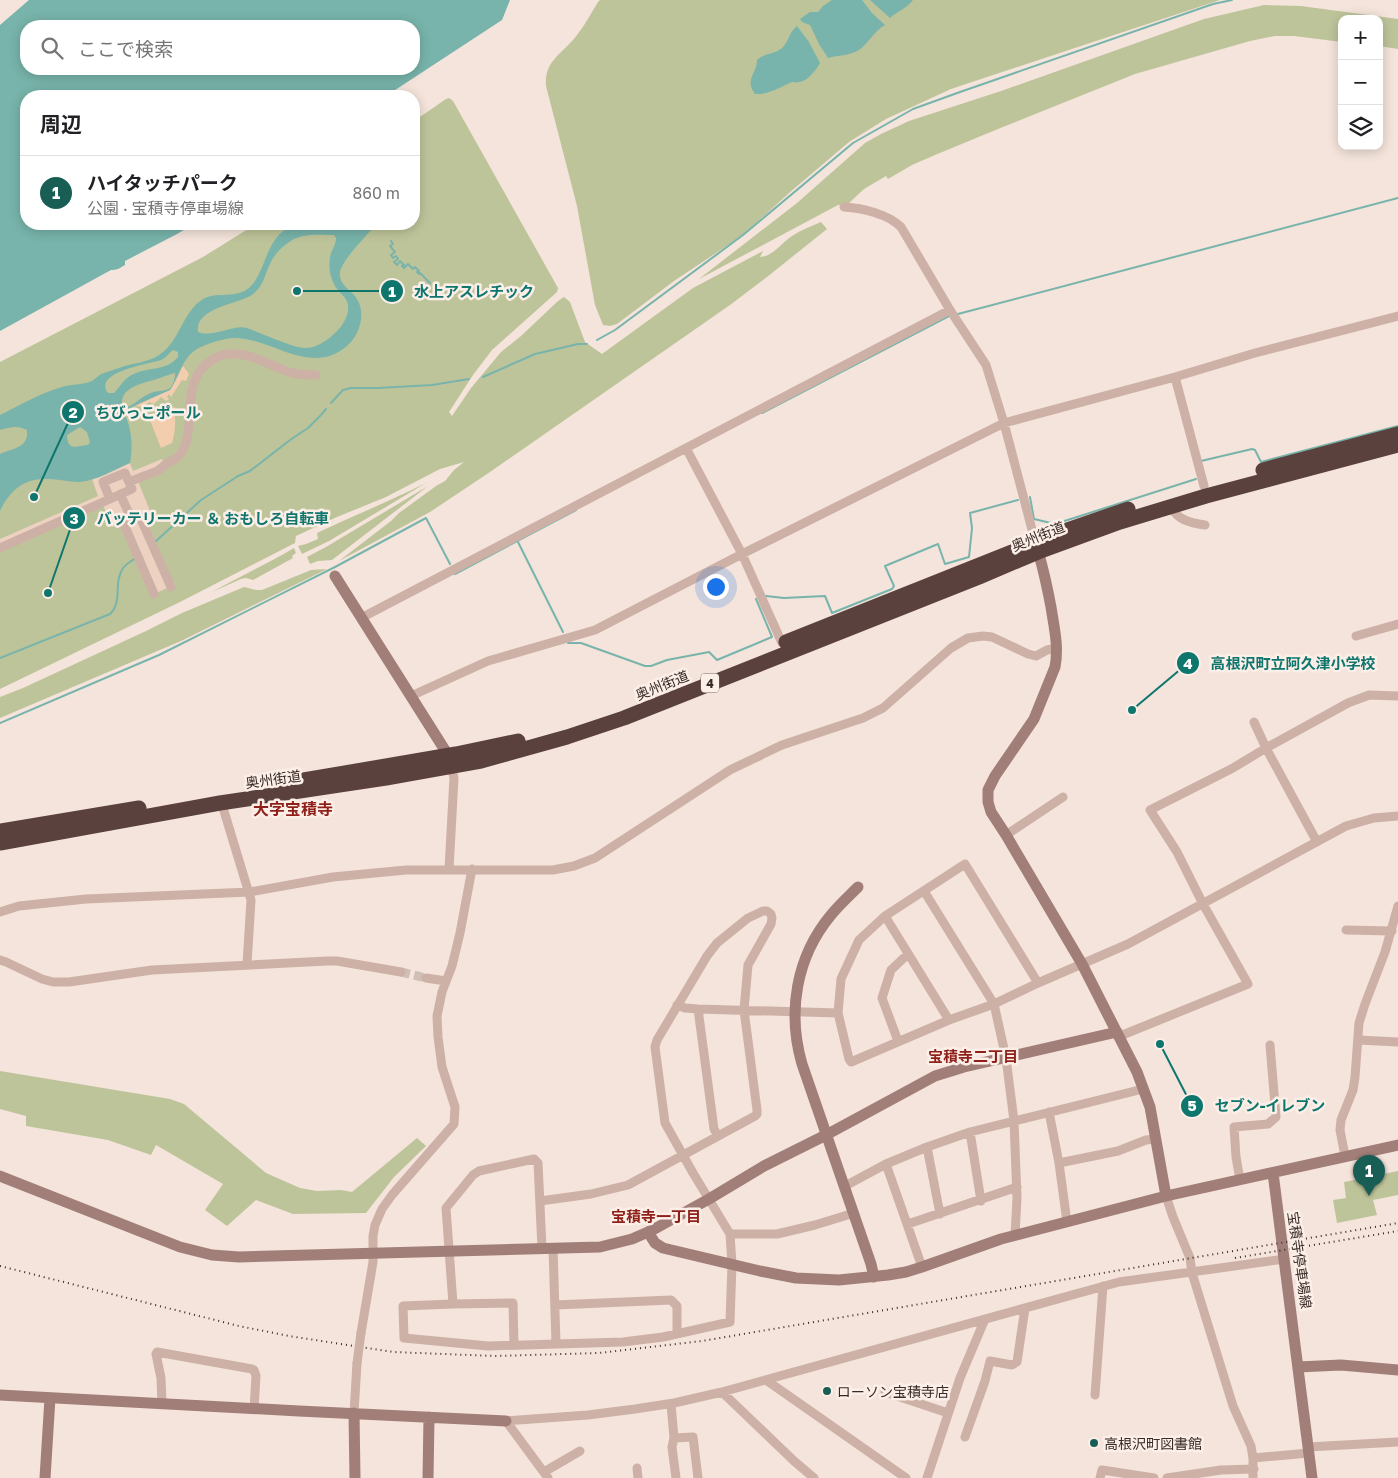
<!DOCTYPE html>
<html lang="ja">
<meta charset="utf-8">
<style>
:root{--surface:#fff;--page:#f2f2f2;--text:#202124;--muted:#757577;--line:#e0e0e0;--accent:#195e55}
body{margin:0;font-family:"Golos Text","Noto Sans JP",sans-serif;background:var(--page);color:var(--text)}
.controls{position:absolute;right:15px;top:15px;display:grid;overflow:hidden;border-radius:10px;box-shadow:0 2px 12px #0003}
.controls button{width:45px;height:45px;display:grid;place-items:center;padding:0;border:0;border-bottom:1px solid var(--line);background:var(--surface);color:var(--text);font:25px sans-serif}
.you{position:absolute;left:715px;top:586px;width:18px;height:18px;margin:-12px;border:4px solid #fff;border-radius:50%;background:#1a73e8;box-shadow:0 0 0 8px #1a73e833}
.badge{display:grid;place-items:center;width:32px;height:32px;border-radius:50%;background:var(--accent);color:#fff;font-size:16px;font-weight:700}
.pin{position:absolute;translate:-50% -41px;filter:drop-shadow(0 1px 2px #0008)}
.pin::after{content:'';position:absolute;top:26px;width:18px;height:15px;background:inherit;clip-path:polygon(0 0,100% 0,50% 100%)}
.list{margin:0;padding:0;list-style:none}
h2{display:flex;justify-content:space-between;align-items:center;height:65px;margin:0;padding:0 20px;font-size:21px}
h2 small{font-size:16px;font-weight:400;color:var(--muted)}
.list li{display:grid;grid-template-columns:32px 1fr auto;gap:15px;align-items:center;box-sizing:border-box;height:75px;padding:0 20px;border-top:1px solid var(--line)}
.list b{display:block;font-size:19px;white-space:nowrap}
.list p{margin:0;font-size:16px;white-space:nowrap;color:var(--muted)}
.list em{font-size:16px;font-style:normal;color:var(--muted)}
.icon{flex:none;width:28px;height:28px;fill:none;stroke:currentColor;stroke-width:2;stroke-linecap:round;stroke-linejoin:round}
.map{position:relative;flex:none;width:1398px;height:1478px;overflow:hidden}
.search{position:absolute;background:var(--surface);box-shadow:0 2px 12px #0003;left:20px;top:20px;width:400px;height:55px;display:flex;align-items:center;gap:12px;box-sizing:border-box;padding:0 18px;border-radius:20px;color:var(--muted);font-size:19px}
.panel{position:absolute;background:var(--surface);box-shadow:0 2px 12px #0003;left:20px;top:90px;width:400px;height:140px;border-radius:20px}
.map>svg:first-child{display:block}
.green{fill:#bec49a}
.sand{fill:#f2ceaf}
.plaza{fill:#edd1c1}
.water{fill:#78b4ab;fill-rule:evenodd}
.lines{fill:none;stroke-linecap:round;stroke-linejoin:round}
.stream{stroke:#78b4ab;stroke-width:2}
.street-tunnel{stroke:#cfbfb7;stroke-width:9;stroke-dasharray:9 4.5;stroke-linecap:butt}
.street{stroke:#cdb0a6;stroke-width:9}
.secondary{stroke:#a17e77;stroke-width:11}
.highway{stroke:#5a413e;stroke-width:15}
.rail{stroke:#392a27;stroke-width:2;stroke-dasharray:1 4;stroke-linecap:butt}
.street-bridge{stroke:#cdb0a6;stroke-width:9}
.poi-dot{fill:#195e55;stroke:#fbefe8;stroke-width:2}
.labels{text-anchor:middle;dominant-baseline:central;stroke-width:5;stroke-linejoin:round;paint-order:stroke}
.shield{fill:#fbefe8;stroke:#736561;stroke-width:1}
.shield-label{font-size:12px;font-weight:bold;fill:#392a27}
.street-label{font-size:14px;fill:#392a27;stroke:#fbefe8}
.poi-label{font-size:14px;fill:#392a27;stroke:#fbefe8;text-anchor:start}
.neighbourhood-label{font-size:15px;font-weight:bold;fill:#8f1f19;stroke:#fbefe8}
.quarter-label{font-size:16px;font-weight:bold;fill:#8f1f19;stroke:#fbefe8}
.leader{fill:none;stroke:#0f766e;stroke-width:2}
.callout-dot{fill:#0f766e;stroke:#fbefe8;stroke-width:2}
.mark-label{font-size:15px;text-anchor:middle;font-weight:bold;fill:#fff}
.callout-label{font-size:15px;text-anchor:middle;font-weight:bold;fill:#0f766e;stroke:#fbefe8;stroke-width:5;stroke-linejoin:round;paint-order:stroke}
</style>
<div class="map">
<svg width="1398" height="1478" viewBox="0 0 1398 1478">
<rect width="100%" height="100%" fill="#f4e4db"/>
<path class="green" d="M600 0H1220L951 89 886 119 849 142 789 193 743 235 674 281 617 324 610 326 603 325 595 305 577 206 546 86C544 60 563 54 577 35 585 25 591 13 598 2Z
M1264 5 1301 6 1398 19V49L1379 46V19H1342V42L1294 36H1275L1250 41 1135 74 998 129 935 155 912 165 888 179 886 176 864 189 848 204 838 205 699 279 797 203 865 143 881 134 909 121 1001 91 1204 19Z
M449 98 453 101 558 288 557 292 492 350 473 375 449 412 452 416 471 388 501 352 521 336 558 301 564 297 570 302 585 342 602 354 693 288 763 251 760 257C774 256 781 243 792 236 801 230 812 226 821 222L827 229 767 277 730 305 490 472 430 512 339 561 391 521 399 513 436 486 445 481 454 470 464 462 440 469 386 497 337 517 296 536 295 543 180 602 0 689V362L203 257 256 224H414V121L446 99Z
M426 483 329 541 302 554 298 546 306 544 318 539 317 533C353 516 390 501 426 483Z
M428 486 332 560 318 561 310 564 307 557 326 547Z
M294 548 296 553 292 556 293 558 253 580 246 578 241 579 212 592C239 577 267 564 294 548Z
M327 569 181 641 0 718V697L23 688 146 631 182 613 244 587 256 590H262L311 570Z
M0 1071 170 1099 184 1104 266 1173 300 1188 317 1191 341 1190 352 1192 417 1138 426 1146 394 1177 366 1213 293 1214 256 1200 227 1226 205 1210 223 1184 156 1145 151 1155 108 1140 26 1126V1116L0 1109Z
M1398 1171V1195L1373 1200 1377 1215 1337 1223 1333 1200 1346 1198 1344 1182Z"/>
<path class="sand" d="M183 366 189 374 186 381 182 380 171 397 169 394 167 397 169 399 166 401 161 397 154 404 149 402 145 407 136 406 141 402 170 390Z
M175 407C175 419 176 431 172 443L161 448 148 415Z"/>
<path class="plaza" d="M162 459 166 469 138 481 150 511 141 514 173 583 176 584 154 594 122 523 112 527 103 505 0 544V539L98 496 92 479 130 463 133 471Z"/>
<path class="water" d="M29 0H510L502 20 386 96H26V224H194L177 234 125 261V265C120 268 117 270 111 270L0 331V25ZM414 26V69H26V26Z
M832 0H862L872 13 885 25C873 32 868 44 859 50 849 56 838 55 828 58L819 44 810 25 802 22 800 19 810 12H818L823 6Z
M870 0H913C906 9 898 11 890 18Z
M797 26 809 42 820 63C814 73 805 85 792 82 781 87 768 95 755 94 744 79 757 74 757 60 764 53 777 54 783 47 789 41 789 32 797 26Z
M333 224H376C367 236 343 258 340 272 339 283 346 287 353 294 367 308 362 332 348 345 313 377 275 340 237 338 228 338 219 340 211 343 205 345 198 348 194 351 181 361 179 378 170 390L123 411C132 427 133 445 130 463 114 470 96 481 79 482 69 482 58 479 48 479 24 478 10 490 0 511V454C13 448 29 448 27 430 18 425 10 427 0 430V415C20 405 41 393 62 387 72 384 83 385 92 381 95 379 98 376 101 374 107 372 113 370 119 368 132 363 147 363 159 355 180 342 182 312 203 299 219 290 241 302 255 281 265 266 267 245 282 232 298 220 318 234 333 224ZM334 235 336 238C336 244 333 248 331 253 328 264 329 276 335 286 339 293 347 297 348 305 349 316 343 325 336 332 328 340 317 348 305 348 294 348 260 333 247 328 234 324 213 338 198 332 194 308 238 304 252 295 265 285 264 275 271 262 276 251 291 238 303 236 313 234 325 235 334 235ZM173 350 178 352V357C166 372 146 366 130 376 124 379 119 388 114 393H108C92 372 149 364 161 360 166 358 169 353 173 350ZM175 373C175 378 174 384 170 388 165 392 157 390 151 393 140 397 134 406 123 409 116 386 146 383 160 378 165 376 170 374 175 373ZM80 427 87 432 90 442 88 445C76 446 68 452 67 435Z"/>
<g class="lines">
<path class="stream" d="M391 241 393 244 390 246 395 252 391 255 393 258 396 256 398 259 394 262 397 265 400 261 404 265 402 266 404 268 408 264 413 269 415 267 419 271 417 272 419 274 420 273 430 283
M958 314 1398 198
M597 340 615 330 743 235 853 143 913 109 960 92 1213 4 1232 0
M483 377 535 354 578 344H587
M331 403 343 390 351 388H378L432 385 469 379
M762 413 949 316
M1201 461 1252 449 1255 450 1261 462 1398 426
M1030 497 1034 519 1055 524 1196 479
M155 542 201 500 238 476 250 471 290 440 308 428 321 415 326 409
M518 542 563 632
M455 574 576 510
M766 596 784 598 825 596 832 613 892 589 894 586 885 566 938 544 945 564 969 557 972 528 970 513 1018 500
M568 643H581L645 666H651L667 660 709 652 717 660 772 637 756 599
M0 658 110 614C123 602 113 583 123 568 126 564 131 561 136 558
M0 723 159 655 335 567 426 518 450 564"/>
<path class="street-tunnel" d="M401 972 426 978"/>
<path class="street" d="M844 207C862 208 888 214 901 227L950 310 986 365 1004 423 1035 541
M1175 377 1204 486
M686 448 742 554 782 643
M125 473 132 489 110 499 103 482Z
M129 482C138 478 148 475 157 471 161 469 163 466 166 464 170 461 175 460 179 456 198 433 180 391 204 366 211 360 219 355 228 354 250 352 269 365 289 372 298 375 307 375 316 375
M120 494 132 520
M1171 507C1178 520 1190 523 1205 525
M0 548 110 499
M154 594 124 524 140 517 171 587
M361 618 950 310
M1356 636 1398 624
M411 696 488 661 595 630 742 554 1004 423 1175 377 1255 353 1398 316
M1254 722 1266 748 1317 842
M220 803 224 811 251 900 247 964
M1006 835 1063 797
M449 869 454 778 450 762
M924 891 994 1004 1006 1058 1014 1121 1017 1198 1015 1235
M0 912 19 906 86 899 250 892 333 877 406 870H553L574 866 595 858 730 770 782 745 863 718 883 708 951 648 968 638 983 636 992 637 1028 654 1036 656 1047 650 1057 648
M885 916 949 1020
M1346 930 1392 931
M0 960 6 962 42 979 53 982H69L152 970 327 961H337L401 972
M426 978 446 981
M1038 983 965 864 885 916 859 940 841 979 838 1013 849 1059 851 1062 949 1020 994 1004 1038 983 1128 944 1346 826 1374 818 1398 816
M677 1005 685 1008 698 1009 838 1013
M698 1009 714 1129 718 1136
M1120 1036 1248 984 1203 904 1177 852 1150 810 1233 768 1266 748 1348 703 1369 695 1398 696
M1358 1040 1398 1042
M898 1041 882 998 891 970 908 954
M1049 1112 1059 1163 1118 1151 1146 1140 1155 1139
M970 1132 981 1201
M927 1147 940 1214
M1345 1156 1340 1130 1341 1120 1353 1090 1355 1077 1359 1023 1365 1004 1385 952 1398 906
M1059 1163 1067 1222
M1240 1180 1236 1157 1234 1127 1268 1124 1276 1117 1270 1045
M845 1186 886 1164
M1166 1196 1173 1217 1190 1258 1192 1273 1233 1406 1251 1446 1253 1458V1478
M540 1201 591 1194 628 1185 755 1116 757 1114V1110L744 1010 748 965 771 924 772 918 771 914 767 911H763L748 918 717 943 707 956 657 1040 655 1047 665 1123 693 1173 730 1234 732 1264 730 1322 663 1337 623 1342 488 1346 404 1338 403 1306 453 1304 446 1208 473 1175 479 1171 534 1159 538 1163 542 1248
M908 1224 1017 1187
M730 1234H777L815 1225 854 1213
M553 1248 556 1344
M922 1267 886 1164 927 1147 970 1132 1143 1089
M453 1304 513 1303 514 1345
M555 1305 671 1300 677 1306V1334
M361 1333 373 1262V1236L375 1225 382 1209 392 1195 454 1124 455 1107 442 1067 438 1037 437 1016 442 992 452 966 460 933 472 869
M766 1380 906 1478
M722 1392 794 1461 814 1478
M885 1392 948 1413
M1095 1395 1103 1286
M162 1404 161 1378 156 1354 157 1352 252 1369 254 1370 256 1376 254 1409
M671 1404 674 1438 672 1447 676 1478
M354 1413 357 1363
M506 1421 588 1415 635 1409 674 1403 722 1392 1119 1282 1285 1259
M506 1421 548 1478
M965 1437 985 1381 990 1361 1012 1365 1017 1362 1025 1308
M674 1438 693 1437 698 1478
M1308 1447 1398 1442
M1253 1458 1309 1453
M637 1468 638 1478
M544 1472 580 1451
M927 1478 960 1378 985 1319
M1100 1478 1102 1470 1154 1478
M1167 1478 1221 1470 1254 1469"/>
<path class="secondary" d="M1036 545C1043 566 1047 586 1051 607 1054 627 1059 647 1055 667L1034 719 995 776 988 790V802L991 812 1006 835 1082 964 1137 1072 1150 1107 1166 1196
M335 576 448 755
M858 887C849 896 839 905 831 915 796 957 787 1012 802 1064L871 1264 874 1277
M1273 1173 1312 1478
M0 1176 180 1247 212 1255 239 1257 600 1247 632 1239 648 1232 655 1243 663 1248 760 1271 796 1278 839 1280 888 1275 906 1272 922 1267 1001 1239 1166 1196 1398 1145
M648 1232 658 1227 709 1199 764 1166 826 1135 935 1076 964 1067 1117 1032
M1298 1367 1341 1365 1398 1370
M0 1395 299 1411 506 1421
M354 1413 355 1478
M45 1478 50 1398
M428 1478 429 1417"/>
<path class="highway" d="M1263 470 1398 434
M786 642 1017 550 1035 541 1128 509
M280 784 456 754 518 741
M0 831 139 808
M0 843 220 803 386 778 481 761 567 737 624 718 979 577 1038 552 1120 522 1206 496 1398 445"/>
<path class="rail" d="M1235 1258 1398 1231
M0 1266 239 1326 289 1336 393 1352 495 1356 599 1353 702 1341 1398 1223"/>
<path class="street-bridge" d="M357 1363 361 1333"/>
</g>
<g class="poi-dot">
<circle cx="827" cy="1391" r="5"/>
<circle cx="1094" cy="1443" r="5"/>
</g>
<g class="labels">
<rect class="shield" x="701" y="673.5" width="18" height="19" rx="4"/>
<g class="shield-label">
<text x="710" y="683">4</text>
</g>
<g class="street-label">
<text transform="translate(1038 536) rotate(-22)">奥州街道</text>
<text transform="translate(662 685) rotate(-22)">奥州街道</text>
<text transform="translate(273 779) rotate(-8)">奥州街道</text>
<text transform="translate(1300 1260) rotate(82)">宝積寺停車場線</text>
</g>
<g class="poi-label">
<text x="837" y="1391">ローソン宝積寺店</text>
<text x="1104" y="1443">高根沢町図書館</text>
</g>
<g class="neighbourhood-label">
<text x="973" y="1056">宝積寺二丁目</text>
<text x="656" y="1216">宝積寺一丁目</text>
</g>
<g class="quarter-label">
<text x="293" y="809">大字宝積寺</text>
</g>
</g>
<path class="leader" d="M297 291L392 291M34 497L73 412M48 593L74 518M1132 710L1188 663M1160 1044L1192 1106"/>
<g class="callout-dot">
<circle cx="297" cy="291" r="5"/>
<circle cx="34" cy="497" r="5"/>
<circle cx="48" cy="593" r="5"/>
<circle cx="1132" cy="710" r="5"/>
<circle cx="1160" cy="1044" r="5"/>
<circle cx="392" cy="291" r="12"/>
<circle cx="73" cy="412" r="12"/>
<circle cx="74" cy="518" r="12"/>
<circle cx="1188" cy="663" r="12"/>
<circle cx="1192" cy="1106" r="12"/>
</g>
<g class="mark-label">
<text x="392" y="297">1</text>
<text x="73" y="418">2</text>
<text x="74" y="524">3</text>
<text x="1188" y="669">4</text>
<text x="1192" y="1111">5</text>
</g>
<g class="callout-label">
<text x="474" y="297">水上アスレチック</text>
<text x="148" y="418">ちびっこポール</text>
<text x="213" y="524">バッテリーカー ＆ おもしろ自転車</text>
<text x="1293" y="669">高根沢町立阿久津小学校</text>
<text x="1270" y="1111">セブン-イレブン</text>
</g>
</svg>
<div class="controls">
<button>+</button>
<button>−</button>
<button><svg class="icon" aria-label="layers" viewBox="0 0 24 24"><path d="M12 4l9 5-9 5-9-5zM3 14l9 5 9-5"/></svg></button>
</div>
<div class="you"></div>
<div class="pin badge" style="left:1369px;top:1196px">1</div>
<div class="search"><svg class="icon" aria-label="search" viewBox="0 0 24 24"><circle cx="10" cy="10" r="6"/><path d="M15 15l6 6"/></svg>ここで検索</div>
<section class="panel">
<h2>周辺<small></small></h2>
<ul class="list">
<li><span class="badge">1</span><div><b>ハイタッチパーク</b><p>公園 · 宝積寺停車場線</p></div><em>860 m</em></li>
</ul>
</section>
</div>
